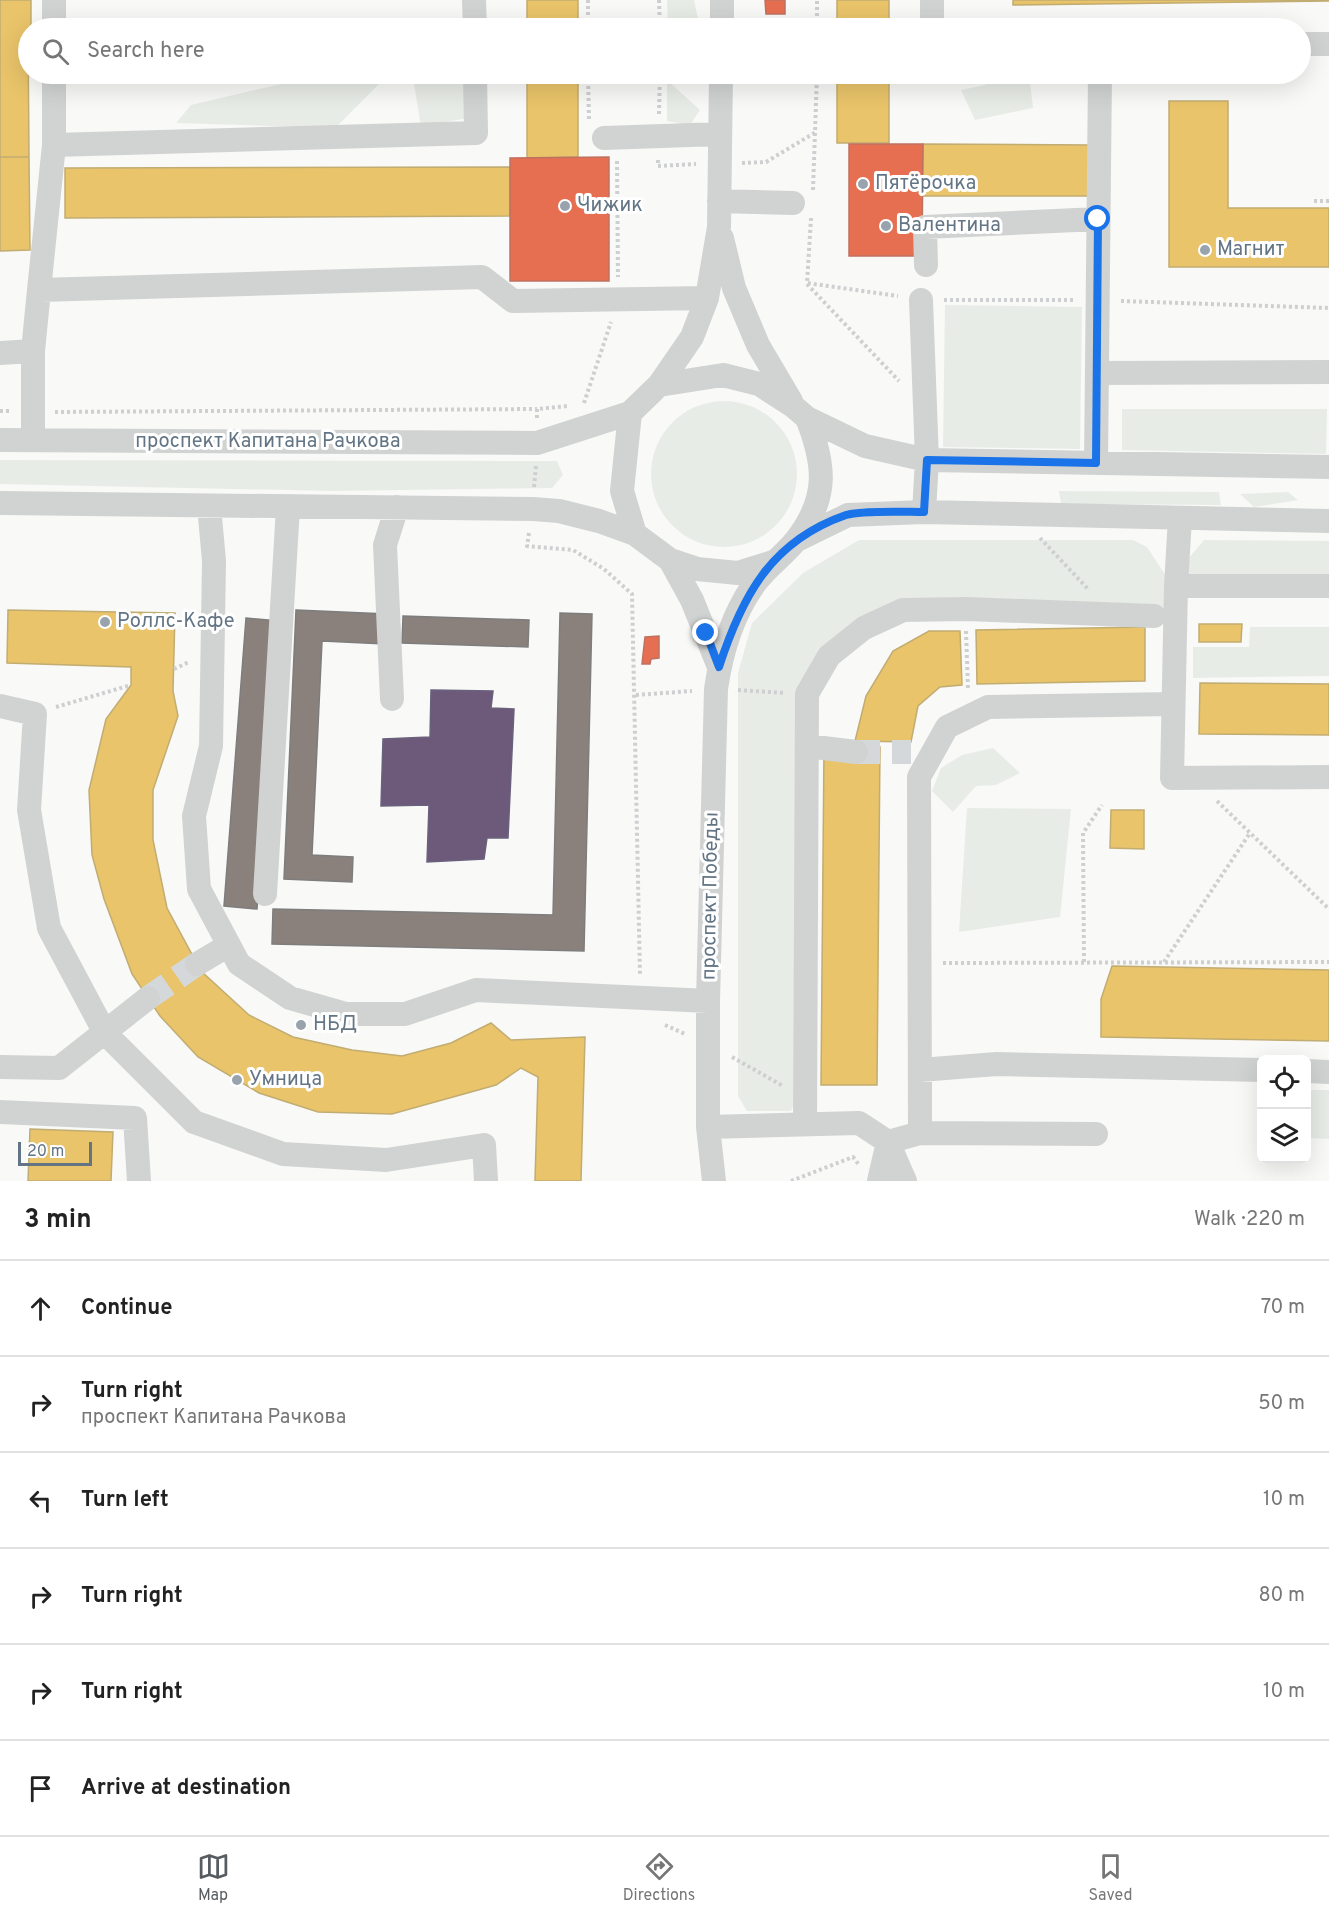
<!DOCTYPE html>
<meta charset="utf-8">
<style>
:root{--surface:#fff;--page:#f2f2f2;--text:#222;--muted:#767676;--line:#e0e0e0;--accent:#575c61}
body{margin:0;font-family:Overpass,sans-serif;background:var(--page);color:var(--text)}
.controls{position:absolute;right:18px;bottom:18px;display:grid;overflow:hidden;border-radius:9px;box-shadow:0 6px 24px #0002}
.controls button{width:54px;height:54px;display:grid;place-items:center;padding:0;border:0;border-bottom:2px solid var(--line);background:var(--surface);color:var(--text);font:30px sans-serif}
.scale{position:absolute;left:18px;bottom:15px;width:74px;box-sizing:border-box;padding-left:6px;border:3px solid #637584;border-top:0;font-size:16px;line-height:21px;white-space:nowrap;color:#637584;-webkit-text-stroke:4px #fff;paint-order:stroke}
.stop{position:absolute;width:18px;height:18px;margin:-14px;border:4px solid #1a73e8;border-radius:50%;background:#fff}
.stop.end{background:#1a73e8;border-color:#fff;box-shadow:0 2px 6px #0008}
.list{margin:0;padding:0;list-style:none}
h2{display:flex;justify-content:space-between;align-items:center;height:78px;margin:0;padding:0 24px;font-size:26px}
h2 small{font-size:20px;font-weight:400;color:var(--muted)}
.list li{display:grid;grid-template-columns:39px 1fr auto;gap:18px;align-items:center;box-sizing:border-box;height:96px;padding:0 24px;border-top:2px solid var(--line)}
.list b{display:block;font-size:22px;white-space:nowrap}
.list p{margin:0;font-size:20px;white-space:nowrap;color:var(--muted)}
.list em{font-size:20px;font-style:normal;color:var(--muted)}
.icon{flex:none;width:33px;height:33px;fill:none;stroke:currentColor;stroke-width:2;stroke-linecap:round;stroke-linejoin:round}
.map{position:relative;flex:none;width:1329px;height:1181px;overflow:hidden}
.search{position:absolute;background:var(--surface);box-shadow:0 6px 24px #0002;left:18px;right:18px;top:18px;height:66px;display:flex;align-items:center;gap:15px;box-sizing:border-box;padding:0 21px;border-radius:33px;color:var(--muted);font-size:22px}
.sheet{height:654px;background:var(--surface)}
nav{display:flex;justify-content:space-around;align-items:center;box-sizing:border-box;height:84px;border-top:2px solid var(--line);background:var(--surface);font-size:16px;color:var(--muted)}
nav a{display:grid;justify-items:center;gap:3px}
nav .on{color:var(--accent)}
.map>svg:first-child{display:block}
.green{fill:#e8ece6}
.homes{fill:#e9c46a;stroke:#c1ac72;stroke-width:1.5}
.shops{fill:#e76f51;stroke:#bf7160;stroke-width:1.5}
.offices{fill:#6d597a;stroke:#6a617d;stroke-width:1.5}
.industry{fill:#8a817c;stroke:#7e7d7e;stroke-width:1.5}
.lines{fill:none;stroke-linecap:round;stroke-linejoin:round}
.minor-tunnel{stroke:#d4d8db;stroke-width:24;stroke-dasharray:24 12;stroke-linecap:butt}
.path{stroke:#cecfd0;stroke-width:4;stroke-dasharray:3 3;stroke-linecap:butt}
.minor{stroke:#d1d3d3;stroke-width:24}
.route{stroke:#1a73e8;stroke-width:8}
.poi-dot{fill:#98a3ad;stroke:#fff;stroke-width:2}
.labels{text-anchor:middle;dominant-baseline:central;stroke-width:6;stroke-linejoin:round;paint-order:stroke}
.poi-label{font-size:20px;fill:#637584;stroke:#fff;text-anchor:start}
.street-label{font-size:20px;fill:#637584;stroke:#fff}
</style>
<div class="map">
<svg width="1329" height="1181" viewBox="0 0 1329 1181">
<rect width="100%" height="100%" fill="#f9f9f8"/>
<path class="green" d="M667 0H694L700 28H668Z
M324 74H463L467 118 421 127 413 77 385 78 335 128 176 123 191 105Z
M1000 74H1029L1033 108 975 120 961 90 985 85Z
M667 80 700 110 690 125 667 121Z
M945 305 1082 307 1080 449 943 447Z
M651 474a73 73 0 1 1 146 0a73 73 0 1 1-146 0Z
M1122 409H1327L1326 454 1122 450Z
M0 460 557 461 563 475 552 488 332 491 0 484Z
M1059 491 1219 492 1221 505 1061 504Z
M1288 492 1298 500 1254 507 1240 494Z
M859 540H1133L1147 547 1168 579 1166 609 893 605 816 662 800 1091 791 1111H747L738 1096V673L752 623 803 573Z
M1204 540 1329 541V578L1188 577V559Z
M1250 627H1329V676L1193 678V647H1249Z
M993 748 1020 773 996 785 976 786 953 812 932 791 941 768 962 755Z
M967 808 1071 809 1060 917 959 932Z
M1309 1090H1329V1139L1308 1138Z"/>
<path class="homes" d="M0 0H31V28H28L29 157H0Z
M527 0H578V28H527Z
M837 0H889V28H837Z
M1013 0H1329V1L1013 5Z
M527 74H578V157L527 158Z
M837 74H889V143H837Z
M1169 101H1228V208H1329V267H1169Z
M923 144 1091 145V196H922Z
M0 157H29L30 250 0 251Z
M510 167V216L65 218V168Z
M8 610 175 613 173 691 178 716 153 790V840L167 908 201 971 249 1015 293 1037 352 1050 402 1056 451 1043 491 1023 511 1040 585 1037 581 1181H535L538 1077 521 1068 496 1085 392 1114 318 1112 259 1093 198 1057 160 1016 132 974 104 899 92 855 89 790 106 719 131 685V667L7 663Z
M1199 624H1242L1241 642H1199Z
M1145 627V681L977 684 976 630Z
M929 631H960L962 685 940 687 918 706 911 742 855 741 866 696 893 651Z
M1200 683 1329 684V735L1199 734Z
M824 747H880L877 1085H821Z
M1111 810H1144V849L1110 848Z
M1112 966 1329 970V1041L1101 1037V999Z
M30 1129 113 1132 111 1181H28Z"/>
<path class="shops" d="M765 0H785V14H766Z
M849 144H923L922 256H849Z
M609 157V281H510V158Z
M659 636V658L651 659 650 664H642L645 637Z"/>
<path class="offices" d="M431 690 493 691 491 708 514 709 508 838H487L484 859 427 862 429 805 381 806 383 739 430 737Z"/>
<path class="industry" d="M296 610 387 614 385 644 322 641 312 855 353 857 352 882 284 879Z
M560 613 592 614 584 951 272 944 273 909 553 915Z
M403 616 529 620 528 647 402 643Z
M246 618 279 621 257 909 224 906Z"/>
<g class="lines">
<path class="minor-tunnel" d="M856 752H911
M148 998 197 964"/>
<path class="path" d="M588 0V28
M659 0 660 28
M817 28V0
M588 74 589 121
M659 114 660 74
M658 160V166L696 164
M617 161 618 277
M742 163 766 162 816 132
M813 190 817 74
M1314 201H1329
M811 218 807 283 898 296
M807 284 899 381
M944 300H1075
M1121 301 1329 308
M584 403 611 322
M0 411H9
M55 412 537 409
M537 418V409L568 406
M534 487 536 465
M529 533 527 546 573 550 604 569 632 594 640 976
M1040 538 1088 589
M966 631 968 689
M174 669 189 662
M738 690 785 693
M636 695 692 691
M56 707 131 685
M1217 801 1329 909
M1084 962 1083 833 1102 805
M1164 962 1250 833
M943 963 1329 962
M665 1025 685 1034
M732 1057 783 1086
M791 1181 853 1157 859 1165"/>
<path class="minor" d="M474 0 475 28
M54 28V0
M722 28V0
M932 28V0
M1300 44H1329
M54 74V145L476 133 475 74
M604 138 720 134
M719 201 793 203
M722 238 734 288 758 345 791 401
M926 265 925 227 1098 219
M39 290 54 145
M921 300 927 460 924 512
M33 351 39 290 482 277 513 301 707 298
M0 353 33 351V440
M1097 373 1329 372
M659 385 723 375 759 384 793 406 807 418 865 446 927 460 1329 467
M630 413 622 491 635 534
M0 440 537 443 630 413 659 385 692 337 707 298 719 227 721 74
M1096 463 1100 74
M0 503 533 509 559 511 599 521 635 534 670 560 697 569 738 573 773 562
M209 506 214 561 211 746 194 816 199 889 239 964 290 998 346 1014H405L476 990 708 1001
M1180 518 1176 586H1329
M797 540 848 515 924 512 1329 521
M670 560 692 600 719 667
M1176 586 1172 778 1329 777
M392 699 385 545 397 507
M0 706 35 714 29 810 49 928 105 1033 194 1122 283 1154 386 1160 484 1145 486 1181
M807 746 856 752
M265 894 288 507
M197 964 229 945
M0 1067 59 1068 148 998
M1306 1071 1329 1072
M0 1112 135 1118 139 1181
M805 1124 807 694 829 656 864 628 903 610 966 609 1154 616
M708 1127 859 1123 888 1142 905 1181
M1096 1134 920 1133V1070L997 1064 1262 1070
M714 1181 708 1127V1001L716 689C721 654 732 616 753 586 765 568 784 556 797 539 829 497 825 464 807 418
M879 1181 888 1142 920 1133 919 777 947 727 988 707 1173 704"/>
</g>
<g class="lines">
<path class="route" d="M706 633 719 667C742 596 771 541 846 515 863 510 905 512 924 512L927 460 1096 463 1098 219"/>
</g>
<g class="poi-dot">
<circle cx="863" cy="184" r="6"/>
<circle cx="565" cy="206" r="6"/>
<circle cx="886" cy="226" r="6"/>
<circle cx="1205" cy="250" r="6"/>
<circle cx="105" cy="622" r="6"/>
<circle cx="301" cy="1025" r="6"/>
<circle cx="237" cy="1080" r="6"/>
</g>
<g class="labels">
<g class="poi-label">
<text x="875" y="184">Пятёрочка</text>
<text x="577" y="206">Чижик</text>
<text x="898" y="226">Валентина</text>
<text x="1217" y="250">Магнит</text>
<text x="117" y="622">Роллс-Кафе</text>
<text x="313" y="1025">НБД</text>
<text x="249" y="1080">Умница</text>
</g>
<g class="street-label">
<text x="268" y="442">проспект Капитана Рачкова</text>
<text transform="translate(711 896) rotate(-89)">проспект Победы</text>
</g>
</g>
</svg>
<div class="controls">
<button><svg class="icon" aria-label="locate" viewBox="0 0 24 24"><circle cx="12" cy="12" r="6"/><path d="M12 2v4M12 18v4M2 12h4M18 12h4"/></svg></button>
<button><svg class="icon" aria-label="layers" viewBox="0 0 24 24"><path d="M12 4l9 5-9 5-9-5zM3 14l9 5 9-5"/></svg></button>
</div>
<div class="scale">20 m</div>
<div class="stop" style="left:1098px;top:219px"></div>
<div class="stop end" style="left:706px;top:633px"></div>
<div class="search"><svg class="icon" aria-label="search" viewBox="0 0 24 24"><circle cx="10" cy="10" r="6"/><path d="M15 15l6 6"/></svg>Search here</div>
</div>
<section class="sheet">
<h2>3 min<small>Walk · 220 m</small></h2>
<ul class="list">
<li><svg class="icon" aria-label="ahead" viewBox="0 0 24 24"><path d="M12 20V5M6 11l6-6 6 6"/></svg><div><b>Continue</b></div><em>70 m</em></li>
<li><svg class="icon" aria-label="right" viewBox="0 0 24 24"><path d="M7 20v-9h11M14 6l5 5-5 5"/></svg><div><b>Turn right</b><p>проспект Капитана Рачкова</p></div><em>50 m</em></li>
<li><svg class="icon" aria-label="left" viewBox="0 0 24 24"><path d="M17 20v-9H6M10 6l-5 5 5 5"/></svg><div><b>Turn left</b></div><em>10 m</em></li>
<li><svg class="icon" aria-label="right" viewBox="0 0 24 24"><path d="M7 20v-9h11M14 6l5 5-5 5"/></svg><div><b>Turn right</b></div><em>80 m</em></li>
<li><svg class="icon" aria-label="right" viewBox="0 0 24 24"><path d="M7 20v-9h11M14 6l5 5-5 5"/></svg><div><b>Turn right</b></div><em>10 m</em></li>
<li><svg class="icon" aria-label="arrive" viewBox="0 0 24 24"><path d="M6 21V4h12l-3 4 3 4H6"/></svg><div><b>Arrive at destination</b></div></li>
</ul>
</section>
<nav>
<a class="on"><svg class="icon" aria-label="map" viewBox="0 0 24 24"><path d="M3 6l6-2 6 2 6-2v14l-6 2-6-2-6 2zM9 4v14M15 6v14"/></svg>Map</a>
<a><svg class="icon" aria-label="directions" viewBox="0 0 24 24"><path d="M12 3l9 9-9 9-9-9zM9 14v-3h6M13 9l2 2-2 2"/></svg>Directions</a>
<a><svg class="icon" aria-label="saved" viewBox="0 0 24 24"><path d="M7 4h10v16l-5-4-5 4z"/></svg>Saved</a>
</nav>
